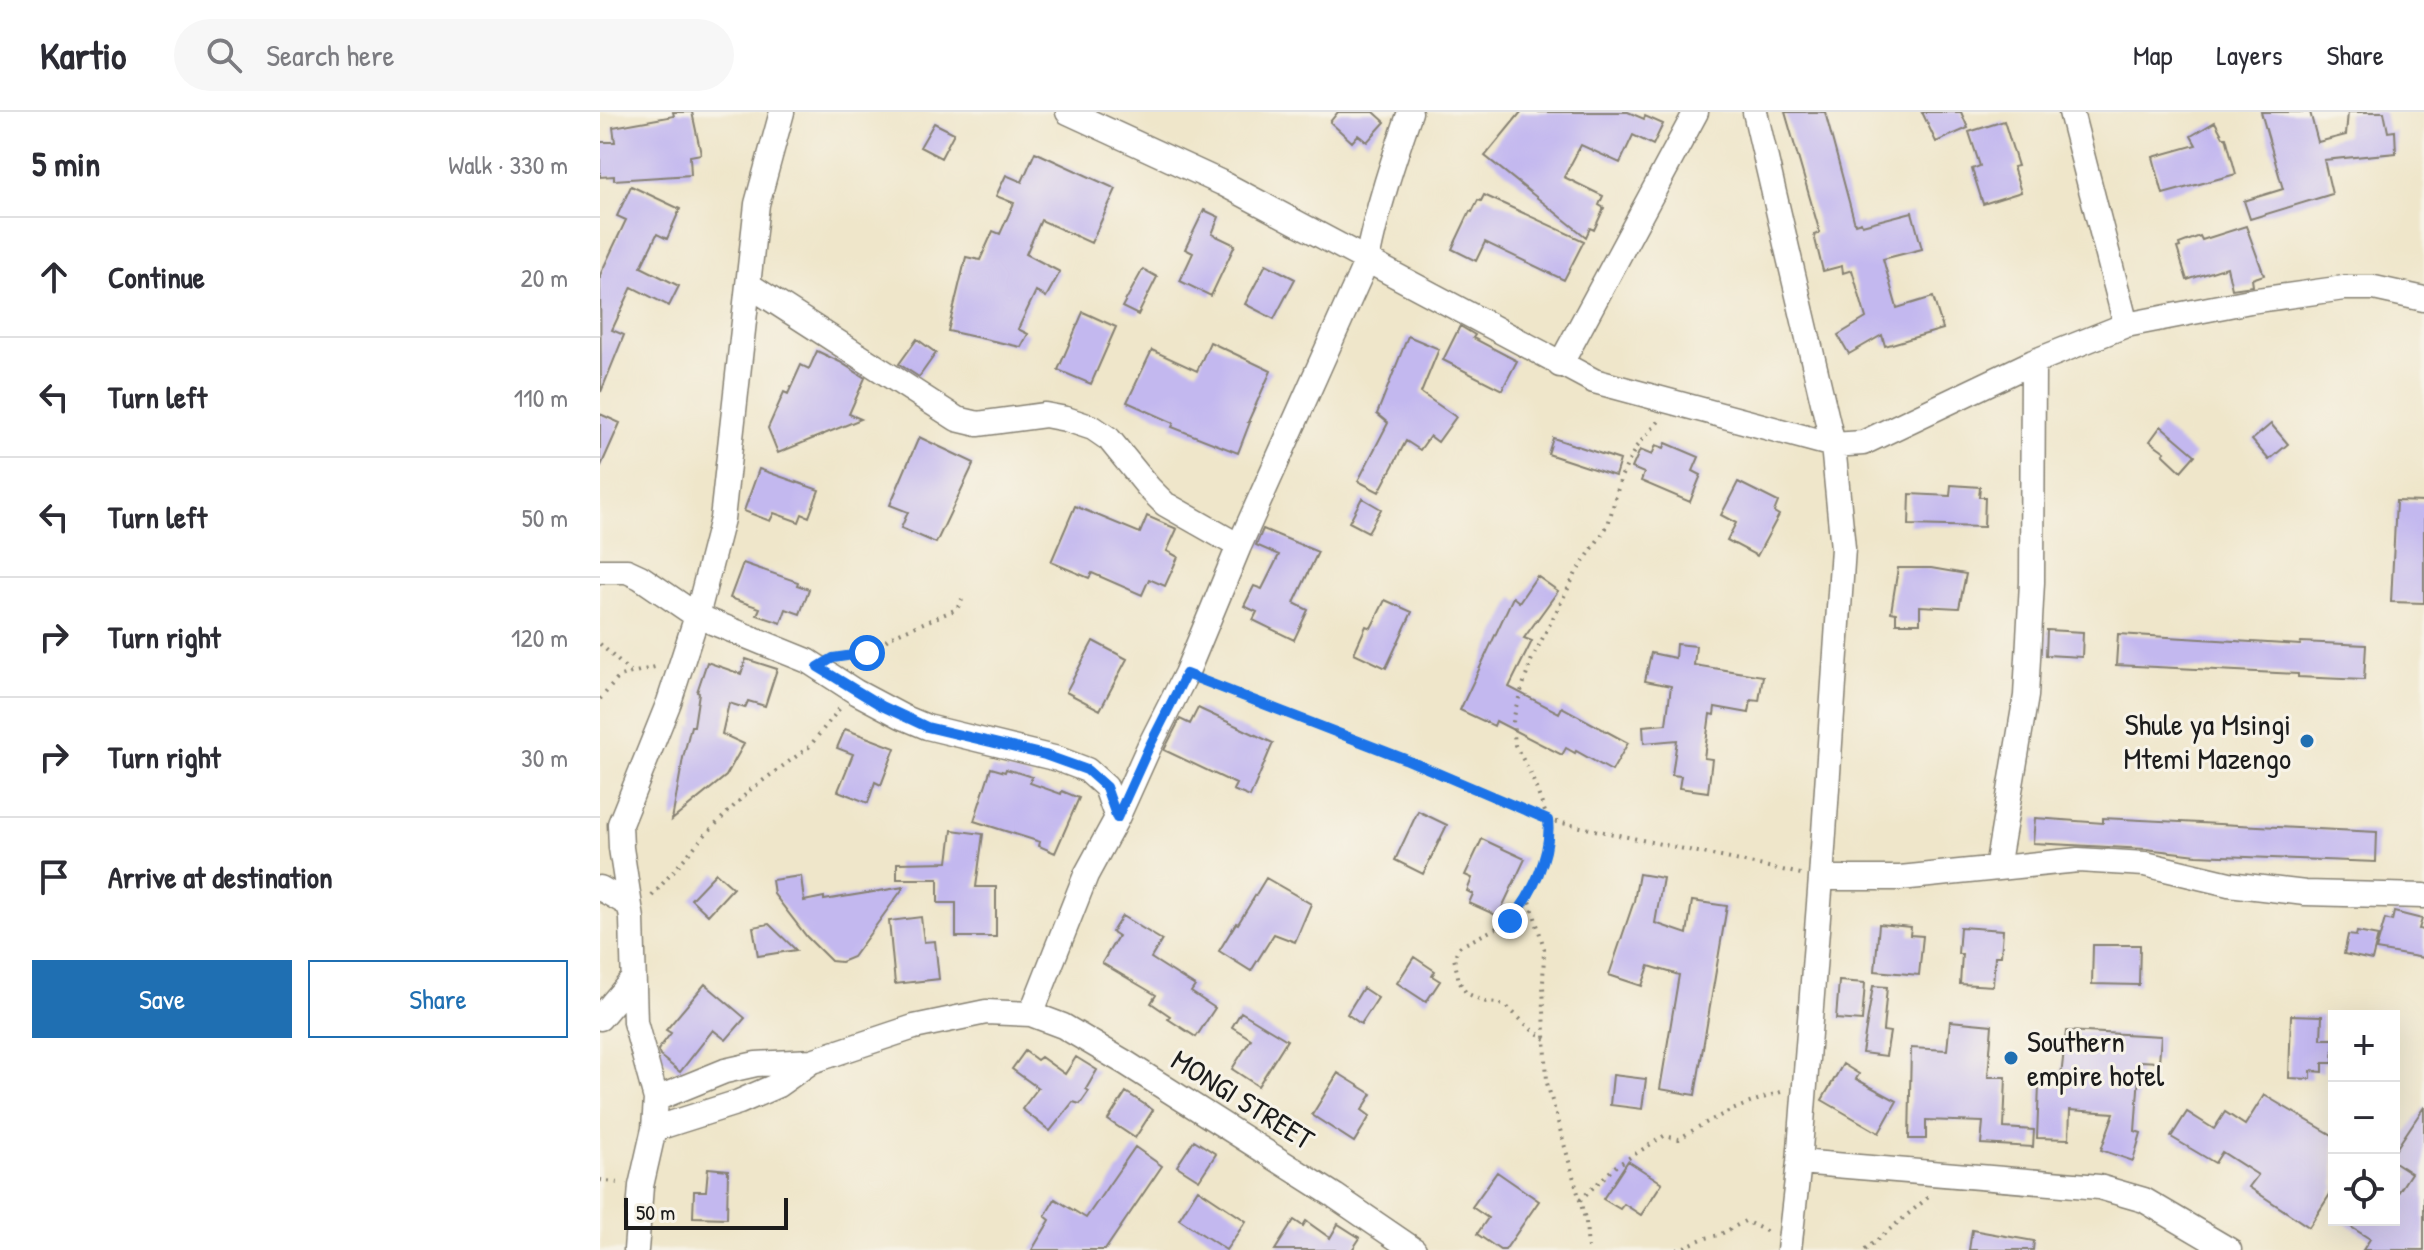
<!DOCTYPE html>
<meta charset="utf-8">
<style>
:root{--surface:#fff;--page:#f7f7f7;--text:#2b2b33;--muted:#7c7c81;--line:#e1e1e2;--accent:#1f6fb2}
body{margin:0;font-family:"Patrick Hand",sans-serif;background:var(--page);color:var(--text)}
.controls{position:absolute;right:24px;bottom:24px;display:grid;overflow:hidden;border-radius:0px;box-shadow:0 8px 32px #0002}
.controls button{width:72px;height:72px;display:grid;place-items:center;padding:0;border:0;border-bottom:2px solid var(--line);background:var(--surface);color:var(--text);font:40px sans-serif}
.scale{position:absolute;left:24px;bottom:20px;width:164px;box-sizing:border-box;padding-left:8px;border:4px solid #1c1c1c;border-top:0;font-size:22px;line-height:28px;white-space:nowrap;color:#1c1c1c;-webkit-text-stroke:6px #f7f3e8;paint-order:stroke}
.stop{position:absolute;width:24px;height:24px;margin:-18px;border:6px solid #1a73e8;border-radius:50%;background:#fff}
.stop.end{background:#1a73e8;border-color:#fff;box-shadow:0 2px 8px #0008}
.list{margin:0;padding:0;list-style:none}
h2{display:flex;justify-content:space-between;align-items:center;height:104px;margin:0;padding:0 32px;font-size:34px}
h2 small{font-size:26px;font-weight:400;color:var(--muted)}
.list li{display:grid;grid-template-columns:52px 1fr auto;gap:24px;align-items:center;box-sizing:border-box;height:120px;padding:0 32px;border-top:2px solid var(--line)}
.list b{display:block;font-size:30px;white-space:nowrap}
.list em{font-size:26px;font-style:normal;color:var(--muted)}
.actions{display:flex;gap:16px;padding:24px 32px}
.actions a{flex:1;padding:18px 0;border:2px solid var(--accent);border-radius:0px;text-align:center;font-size:28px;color:var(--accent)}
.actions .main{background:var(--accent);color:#fff}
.icon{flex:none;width:44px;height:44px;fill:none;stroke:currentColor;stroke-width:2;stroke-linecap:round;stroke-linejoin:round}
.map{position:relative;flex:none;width:1824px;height:1138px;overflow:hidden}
header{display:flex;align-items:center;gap:48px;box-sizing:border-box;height:112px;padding:0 40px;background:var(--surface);border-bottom:2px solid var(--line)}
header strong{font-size:38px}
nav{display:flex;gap:44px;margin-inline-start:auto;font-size:28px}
.search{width:560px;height:72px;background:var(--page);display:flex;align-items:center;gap:20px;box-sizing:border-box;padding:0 28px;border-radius:44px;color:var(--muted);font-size:30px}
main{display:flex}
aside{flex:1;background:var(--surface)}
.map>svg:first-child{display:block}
.building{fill:#c3b8ef}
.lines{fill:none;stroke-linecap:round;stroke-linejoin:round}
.minor-casing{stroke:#868173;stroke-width:27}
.path{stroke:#868173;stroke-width:4;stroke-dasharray:2 6;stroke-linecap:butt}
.minor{stroke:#fff;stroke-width:24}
.route{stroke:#1a73e8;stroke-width:10}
.poi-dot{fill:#1f6fb2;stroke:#f7f3e8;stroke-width:3}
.labels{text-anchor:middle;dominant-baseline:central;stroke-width:6;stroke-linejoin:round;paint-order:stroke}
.poi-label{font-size:30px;fill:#1c1c1c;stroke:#f7f3e8;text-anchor:end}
.street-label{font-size:30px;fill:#1c1c1c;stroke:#f7f3e8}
</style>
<header>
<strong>Kartio</strong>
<div class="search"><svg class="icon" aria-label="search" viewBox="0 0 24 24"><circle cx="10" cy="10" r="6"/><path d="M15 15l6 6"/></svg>Search here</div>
<nav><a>Map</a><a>Layers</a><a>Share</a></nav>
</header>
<main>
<aside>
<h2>5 min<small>Walk · 330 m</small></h2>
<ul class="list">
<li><svg class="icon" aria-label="ahead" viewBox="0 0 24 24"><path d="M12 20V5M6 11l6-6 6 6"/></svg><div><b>Continue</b></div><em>20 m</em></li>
<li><svg class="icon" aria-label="left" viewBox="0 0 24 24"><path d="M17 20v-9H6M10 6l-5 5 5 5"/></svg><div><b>Turn left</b></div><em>110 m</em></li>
<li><svg class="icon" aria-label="left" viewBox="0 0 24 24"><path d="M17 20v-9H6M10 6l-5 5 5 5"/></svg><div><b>Turn left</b></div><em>50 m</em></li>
<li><svg class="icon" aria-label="right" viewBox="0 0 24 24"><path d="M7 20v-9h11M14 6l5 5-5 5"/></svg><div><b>Turn right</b></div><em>120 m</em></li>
<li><svg class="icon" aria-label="right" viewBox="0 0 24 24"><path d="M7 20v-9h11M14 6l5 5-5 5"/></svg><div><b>Turn right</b></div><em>30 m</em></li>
<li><svg class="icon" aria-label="arrive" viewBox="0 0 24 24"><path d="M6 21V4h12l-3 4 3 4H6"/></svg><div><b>Arrive at destination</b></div></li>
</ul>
<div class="actions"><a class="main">Save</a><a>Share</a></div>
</aside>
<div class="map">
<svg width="1824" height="1138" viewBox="0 0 1824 1138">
<rect width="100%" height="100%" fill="#f7f3e8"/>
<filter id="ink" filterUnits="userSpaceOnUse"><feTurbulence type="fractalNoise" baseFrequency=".0125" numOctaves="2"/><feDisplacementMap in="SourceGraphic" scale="16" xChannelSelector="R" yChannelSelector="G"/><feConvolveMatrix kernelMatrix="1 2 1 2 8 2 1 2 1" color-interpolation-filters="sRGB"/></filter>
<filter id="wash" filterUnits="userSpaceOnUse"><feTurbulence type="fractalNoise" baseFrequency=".006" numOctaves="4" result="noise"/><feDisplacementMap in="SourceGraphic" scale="32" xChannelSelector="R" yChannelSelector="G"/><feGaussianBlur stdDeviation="1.8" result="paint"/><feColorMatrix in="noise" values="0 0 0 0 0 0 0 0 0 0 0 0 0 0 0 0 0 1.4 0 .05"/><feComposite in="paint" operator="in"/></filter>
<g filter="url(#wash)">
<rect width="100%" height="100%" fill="#efe6ca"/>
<g id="blocks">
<path class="building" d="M73 0H92L101 42 90 44 91 63 14 68V64L0 65V30H15L13 15 74 4Z
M738 0H774L785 10 767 30 758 23 752 30 730 10Z
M921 0H1028L1044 7 1045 4 1063 12 1053 33 1033 23 1020 51 981 33 964 65 1003 84 999 93 1004 96 994 118 990 116 986 125 885 44Z
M1185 0H1225L1255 112 1261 110 1262 113 1312 100 1322 137 1283 147 1297 196 1333 185 1343 217 1285 234 1282 223 1249 242 1238 223 1266 206 1252 158 1243 161 1242 154 1223 159 1214 123 1220 121Z
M1322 0H1361L1368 16 1336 30Z
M1661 0H1710L1718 30 1746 23 1748 0H1784L1788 20 1795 19 1796 41 1724 48 1732 82 1650 107 1644 89 1683 77Z
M1404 9 1418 54 1413 55 1421 80 1383 92 1372 57 1380 54 1369 20Z
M1615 10 1623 25H1626L1636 62 1563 82 1553 45 1596 33 1591 24Z
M334 11 354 21 341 46 320 35Z
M435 40 516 77 491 131 441 108 426 142 460 160 446 185 436 179 418 217 428 222 421 235 348 219 366 145 380 148 393 119 400 122 414 91 396 84 406 63 422 70Z
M31 74 80 97 67 127 57 122 41 155 79 174 69 194 32 175 12 218 24 223 1 280 0 163 26 108 17 104Z
M884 83 984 129 964 168 885 130 876 149 852 137 870 99 872 100 878 88 881 89Z
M604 98 619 105 612 122 635 133 611 184 580 169 593 141 585 137Z
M1646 114 1664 163 1652 167 1653 174 1632 177 1627 155 1587 168 1577 136 1580 135 1579 132 1600 124 1602 128Z
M666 152 695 167 674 207 645 192Z
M543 157 557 165 538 203 522 195Z
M483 200 516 215 491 272 458 258Z
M860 214 875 223 873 226 917 249 902 278 843 248Z
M808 224 839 237 821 281 856 305 838 330 830 324 820 338 806 329 779 380 758 369 788 311 777 302Z
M317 227 336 241 319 265 299 252Z
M610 230 671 259 648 310H650L638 341 572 315 574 311 527 290 552 238 597 259Z
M217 239 240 250 265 266 249 302 261 307 178 341 168 316 184 280 188 282 201 253 209 257Z
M0 302 20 311 0 356Z
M1671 312 1688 332 1669 348 1652 328Z
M1561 314 1595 343 1581 359 1563 342 1565 340 1550 329Z
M319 325 374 351 336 431 301 416 308 400 290 393Z
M953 326 1020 348 1015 364 948 342Z
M1066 331 1099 345 1093 359 1101 363 1090 390 1041 369 1044 361 1032 356 1040 338 1052 343 1056 333 1064 336Z
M159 357 219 378 209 405 202 402 199 410 174 401 170 409 144 399Z
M1138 370 1178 390 1174 400 1179 403 1157 444 1127 428 1136 411 1121 403Z
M1351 373 1380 375 1379 385H1385L1384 415 1309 413 1310 382 1350 384Z
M762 386 781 397 768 420 749 410Z
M1796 389 1824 390V491L1791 490Z
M475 394 540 421 547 404 577 417 567 439 578 445 565 474 549 467 542 483 492 461 489 466 451 450Z
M663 417 718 440 694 491 708 498 694 528 653 508 657 500 644 494 654 474 662 477 679 443 656 433Z
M143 451 198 470 197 473 209 477 200 502 186 497 181 511 157 503 160 496 130 486Z
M1298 456H1331L1366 462 1359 496 1320 494V511H1296V501L1291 500Z
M937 464 958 479 924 526 932 529 909 575 959 601 962 595 1028 631 1012 659 976 639 975 641 966 636 962 643 896 609 894 614 860 598 913 485 919 490Z
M785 488 812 500 786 556 754 541 766 514 771 516Z
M1447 518 1483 520 1482 545 1446 543Z
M1518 522 1700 533 1701 530 1766 533 1764 568 1698 565V562L1516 553Z
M493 529 527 547 500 598 466 580Z
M1076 532 1096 534 1094 553 1163 564 1159 589 1151 588 1149 601 1115 595 1114 603 1110 602 1104 646 1112 647 1108 680 1079 676 1081 664 1072 663 1077 628 1044 631 1043 614 1066 612 1071 574 1045 569 1051 541 1075 546Z
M146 547 177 557 165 594 148 589 145 596 129 591 122 622 144 632 126 664 72 708 83 646 91 614H94L99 581 97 580 107 550 141 562Z
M598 596 673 631 650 685 633 678 636 672 564 638 580 607 590 612Z
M245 617 295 636 281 673 275 670 268 691 238 679 253 642 237 636Z
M391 656 405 660 406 657 432 665 430 671 461 682 462 679 479 686 455 741 439 734 440 730 374 709Z
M818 699 847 713 823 762 795 748Z
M1435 706 1503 711V706L1777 720 1776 750 1597 743 1546 737 1433 731Z
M352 718 383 722 376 775H396V825H356V791H338V767H297V751L348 750Z
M882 727 925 747 898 804 869 791 873 782 867 779 872 766 865 763Z
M116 761 133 776 108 803 91 787Z
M1039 762 1063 766 1055 811 1087 822 1092 789 1127 794 1095 983 1060 977 1079 863 1049 854 1042 874 1009 863 1034 789Z
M201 764 204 789 224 785V788L304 775 253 845 241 850 231 849 207 825 174 782 172 768Z
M666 766 711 792 695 830 674 822 651 859 619 839 636 811 638 812Z
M1794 800 1822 807 1819 817 1824 818V846L1776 838 1785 807 1792 809Z
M522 804 562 828 551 846 595 874 591 880 615 896 596 925 568 907 570 904 551 891 556 883 502 851 518 824 512 820Z
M321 805 324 830 335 829 339 867 295 872 289 809Z
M169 812 196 838 158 844 153 815Z
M1279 812 1311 815 1310 823 1323 824 1319 863 1275 859Z
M1360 815 1403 818 1401 844H1395L1393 874 1360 872 1362 842H1358Z
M1757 820 1778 824 1772 848 1744 842 1748 823 1756 824Z
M1493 833H1540L1539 873 1492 872Z
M814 845 835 859 832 864 840 869 826 890 797 871Z
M1239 869 1265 871 1262 909 1236 907Z
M105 872 145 906 126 928 113 918 80 960 60 944 58 938 71 921 66 918Z
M1273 874 1287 875 1283 919 1290 920 1286 944 1262 941Z
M763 876 778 886 761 912 747 902Z
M641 900 687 928 658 974 632 957 651 927 632 915Z
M1691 903 1722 904 1721 927H1734L1733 951H1723V960L1711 959V967L1689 966Z
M1350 909 1392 913 1388 965H1406L1404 1016 1434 1018 1433 1035 1381 1032 1383 1010 1326 1008V1027H1309L1311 936 1347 938Z
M1466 919 1561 924 1559 950 1540 949 1535 1019 1541 1021 1533 1049 1501 1038 1514 1001 1470 998 1469 1027 1437 1026 1439 973 1460 974Z
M425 939 437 948 441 945 465 962 476 945 497 958 486 977 489 979 480 992 473 990 450 1019 422 997 438 976 412 957Z
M1243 952 1259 962 1256 967 1297 989 1279 1021 1222 988Z
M738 961 772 982 762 998 770 1004 754 1030 712 1003Z
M1013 963 1046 967 1042 997 1010 993Z
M526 980 553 998 535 1026 508 1008Z
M1664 983 1734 1024V1076L1709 1115 1649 1075 1658 1063 1622 1040 1615 1051 1571 1025 1587 1000 1614 1017 1625 1000 1645 1013Z
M1824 995V1138H1763L1770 1127 1740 1108H1794V1087L1811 1061 1794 1050V1040Z
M594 1028 616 1042 599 1068 577 1054Z
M535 1035 562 1054 505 1138H432L450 1108 445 1104 455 1087 486 1106Z
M1028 1049 1062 1071 1041 1103 1024 1092 1020 1097 1003 1087Z
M108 1056 128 1058 127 1106 93 1105 94 1079H106Z
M897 1060 939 1089 905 1138H900L877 1122 888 1106 872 1095Z
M598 1077 646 1109 626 1138 579 1107Z
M694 1108 703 1114 706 1109 730 1126 738 1112 760 1126 752 1138H675Z
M1372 1118 1434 1129 1433 1138H1369Z"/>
</g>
</g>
<g filter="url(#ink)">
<use href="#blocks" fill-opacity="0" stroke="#868173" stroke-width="2"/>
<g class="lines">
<defs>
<path id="minor" d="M468 0 622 71 994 269 1233 333 1263 331 1433 250 1526 213 1650 189 1744 176H1774L1824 187
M1155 0 1233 333 1243 436 1221 766 1199 1050 1189 1138
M1471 0 1526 213
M149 173 357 307 378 312 445 303 466 307 493 316 509 327 549 376 565 392 639 434
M960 253 1096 0
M0 459H27L40 465 97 504 208 549 256 580 303 605 327 615 458 647 487 658 506 675 517 706
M1397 756 1426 584 1432 470 1433 250
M1221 766H1300L1478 748 1545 752 1629 772 1705 781 1824 784
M0 776 28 792
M431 902 486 763 517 706 549 635 586 562 639 434 767 148C777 97 793 49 810 0
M0 906 33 867
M56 987 125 959 156 952 212 949 314 915 386 900 431 902 463 914 526 951 735 1084 814 1138
M54 1017 139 990 178 973 212 949
M1199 1050 1499 1075 1544 1088 1629 1138
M36 1138 41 1074 54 1017 56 987 35 910 32 807 21 736 20 712 69 590 97 504 122 407 157 92 182 0"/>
</defs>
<use href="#minor" class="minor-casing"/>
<path class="path" d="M0 532 30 560
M242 544 271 540 292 524 357 497 362 487
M607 570 805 647 948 708 1201 762
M0 587 20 564 59 554
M928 782 944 836 943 873 947 971 986 1110 988 1138
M52 784 102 726 150 678 209 635 240 596
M946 927 932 918 907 895 897 891 886 890 866 881 859 869 854 846 859 835 910 809 928 782 938 761 947 730 948 708 930 660 915 633 913 610 916 595 931 549 976 461 1008 413 1021 365 1036 335 1060 308
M0 1068 19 1071
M980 1088 1016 1054 1064 1024 1079 1027C1112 1005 1146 991 1184 979
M1077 1138 1102 1127 1119 1123 1145 1109 1168 1120
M1265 1138 1331 1083"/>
<use href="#minor" class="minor"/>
</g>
</g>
<g class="lines" filter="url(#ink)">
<path class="route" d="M267 541 233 546 218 555 282 594 327 615 445 643 487 658 506 675 517 706 549 635 586 562 805 647 948 708C952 742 932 784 910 809"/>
</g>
<g class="poi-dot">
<circle cx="1707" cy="629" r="8"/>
<circle cx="1411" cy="946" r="8"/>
</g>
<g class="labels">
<g class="poi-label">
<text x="1691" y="612">Shule ya Msingi<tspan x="1691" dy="34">Mtemi Mazengo</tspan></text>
<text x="1427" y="929" text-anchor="start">Southern<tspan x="1427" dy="34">empire hotel</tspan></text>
</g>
<g class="street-label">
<text transform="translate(643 987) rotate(32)">MONGI STREET</text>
</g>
</g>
</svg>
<div class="controls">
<button>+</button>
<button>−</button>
<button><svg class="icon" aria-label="locate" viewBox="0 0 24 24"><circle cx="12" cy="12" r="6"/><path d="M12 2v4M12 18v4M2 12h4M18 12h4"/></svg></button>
</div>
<div class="scale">50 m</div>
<div class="stop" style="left:267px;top:541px"></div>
<div class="stop end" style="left:910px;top:809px"></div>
</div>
</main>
